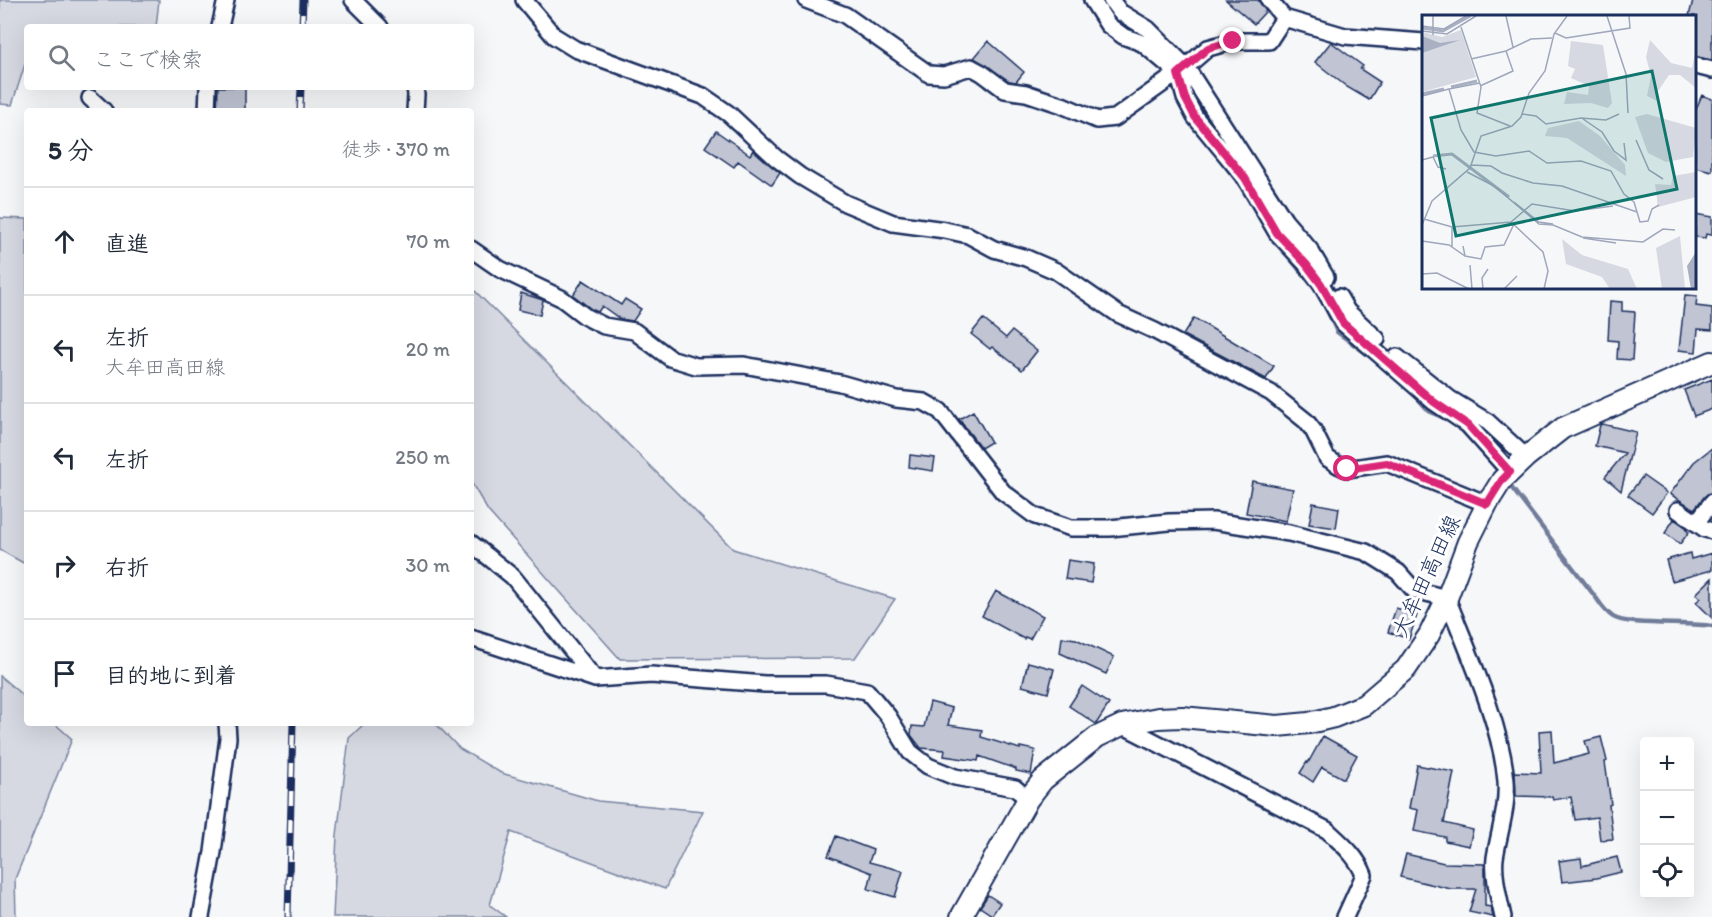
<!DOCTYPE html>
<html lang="ja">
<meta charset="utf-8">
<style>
:root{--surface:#fff;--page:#f6f6f7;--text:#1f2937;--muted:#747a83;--line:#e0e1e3}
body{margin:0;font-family:Itim,"Klee One",sans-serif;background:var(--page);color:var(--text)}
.controls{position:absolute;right:18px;bottom:18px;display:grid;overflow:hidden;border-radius:6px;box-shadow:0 6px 24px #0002}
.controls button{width:54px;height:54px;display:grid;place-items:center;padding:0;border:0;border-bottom:2px solid var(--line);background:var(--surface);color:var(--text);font:30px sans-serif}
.stop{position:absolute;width:18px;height:18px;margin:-14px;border:4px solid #db2777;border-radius:50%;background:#fff}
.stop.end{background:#db2777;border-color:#fff;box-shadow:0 2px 6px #0008}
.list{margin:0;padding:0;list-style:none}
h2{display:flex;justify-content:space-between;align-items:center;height:78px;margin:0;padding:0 24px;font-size:26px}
h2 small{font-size:20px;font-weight:400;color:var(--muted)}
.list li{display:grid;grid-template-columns:39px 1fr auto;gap:18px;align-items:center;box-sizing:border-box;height:108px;padding:0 24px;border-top:2px solid var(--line)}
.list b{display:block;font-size:22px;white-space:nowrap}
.list p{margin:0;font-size:20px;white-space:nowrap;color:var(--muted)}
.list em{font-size:20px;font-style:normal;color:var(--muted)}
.icon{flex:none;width:33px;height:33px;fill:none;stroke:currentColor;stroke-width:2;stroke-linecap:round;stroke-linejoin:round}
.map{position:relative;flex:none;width:1712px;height:917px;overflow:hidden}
.search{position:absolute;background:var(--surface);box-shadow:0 6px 24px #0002;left:24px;top:24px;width:450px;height:66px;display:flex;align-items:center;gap:15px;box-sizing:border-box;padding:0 21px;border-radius:6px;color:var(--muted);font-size:22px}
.panel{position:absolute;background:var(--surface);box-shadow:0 6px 24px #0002;left:24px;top:108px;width:450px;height:618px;border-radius:6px}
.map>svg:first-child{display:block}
.green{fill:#d6d9e2;stroke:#7884a0;stroke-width:1.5}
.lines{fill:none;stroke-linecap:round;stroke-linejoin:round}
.stream{stroke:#707c99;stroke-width:4.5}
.building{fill:#c0c4d3;stroke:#1b2f5e;stroke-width:1.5}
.minor-casing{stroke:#1b2f5e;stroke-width:20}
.major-casing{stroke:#1b2f5e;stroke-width:24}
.minor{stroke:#fff;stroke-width:15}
.major{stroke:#fff;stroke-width:20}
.rail-casing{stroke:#1b2f5e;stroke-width:7}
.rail{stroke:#fff;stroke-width:4.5;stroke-dasharray:14;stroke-linecap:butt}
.route{stroke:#db2777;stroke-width:8}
.labels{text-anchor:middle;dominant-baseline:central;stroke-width:6;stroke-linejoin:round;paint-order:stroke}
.street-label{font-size:22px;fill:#1b2f5e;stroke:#fff}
.inset-river{fill:none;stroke:#a9b0c1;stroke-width:3}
.inset-road{fill:none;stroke:#9ea7bb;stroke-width:1.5}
.view{fill:#0f766e;fill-opacity:0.15;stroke:#0f766e;stroke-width:3}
.inset-edge{fill:none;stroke:#1b2f5e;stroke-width:3}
</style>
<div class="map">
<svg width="1712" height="917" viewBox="0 0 1712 917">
<rect width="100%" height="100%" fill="#f6f7f9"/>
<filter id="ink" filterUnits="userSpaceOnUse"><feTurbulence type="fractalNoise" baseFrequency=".0167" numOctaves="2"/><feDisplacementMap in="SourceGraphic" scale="12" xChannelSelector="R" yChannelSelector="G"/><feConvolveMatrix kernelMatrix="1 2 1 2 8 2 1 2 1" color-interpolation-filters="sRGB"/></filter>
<g filter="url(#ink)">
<path class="green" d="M0 0H159L156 27H27V58L12 105 0 104Z
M0 218 27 219V565L0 550Z
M471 287 733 549 895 599 855 658 620 659 488 511 471 482Z
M0 676 27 699V723H54L72 739 15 879 16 917H0Z
M365 723H435L460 749 501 773 598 801 703 811 665 889 511 832 490 905 506 917H333L337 835 349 738Z"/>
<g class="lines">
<path class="stream" d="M1227 168 1244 190
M1281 247 1319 294
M1323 301 1337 332 1375 360
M1413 393 1430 412 1449 420
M1458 426 1473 442
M1487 457 1501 474
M1508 483 1597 599C1601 605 1607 613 1613 617 1626 626 1690 622 1712 626"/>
</g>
<path class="building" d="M1226 0H1258L1266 11 1254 24Z
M1693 0H1712V60L1695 57V16H1689Z
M988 41 1024 72 1016 82 1009 81 974 58Z
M1331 42 1363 66 1360 69 1380 82 1369 100 1347 87 1315 62Z
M218 87H245V111H217Z
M1702 95 1712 99V171L1695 167V111Z
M716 131 750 155 753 150 780 173 772 185 738 161 734 167 705 147Z
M1695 214 1712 217V235L1706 234 1705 238 1695 237Z
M583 280 621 305 625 299 641 309 633 321 620 319 602 306 598 312 591 309 573 295Z
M521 293 543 300 540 315 518 310Z
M1685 295 1697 296 1696 306 1712 308V330L1698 329 1696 352 1679 350Z
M1610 301 1622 302V311L1635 312 1632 360 1617 359 1618 341 1608 340Z
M1194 318 1274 366 1266 379 1183 335Z
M983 319 1006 338 1012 331 1037 351 1022 370 992 347 990 349 971 334Z
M1712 379V409L1694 416 1684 390Z
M973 411 991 442 981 448 959 419Z
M1602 424 1636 432 1621 491 1605 477 1625 453 1595 446 1600 425Z
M1712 448V492L1705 496 1694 509 1670 494 1694 462Z
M910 455 935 458 933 471 909 467Z
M1643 476 1667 493 1652 513 1628 495Z
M1252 481 1293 489 1286 521 1246 513Z
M1313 503 1339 508 1336 528 1309 524Z
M1674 519 1687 528 1686 530 1689 532 1680 544 1665 533Z
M1690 553 1691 559 1712 553V570L1672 581 1666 560Z
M1068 560 1094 564 1091 583 1065 579Z
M1712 578V618L1696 602 1701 598 1696 594Z
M996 591 1043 616 1030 639 1025 637 1024 639 982 616Z
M1396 608 1417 615 1409 639 1388 632Z
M1062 637 1076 639 1114 657 1106 674 1060 653Z
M1028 662 1054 669 1048 693 1022 686Z
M1082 686 1109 704 1096 724 1069 706Z
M930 702 952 708 948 725 982 730 981 737 1020 749V747L1035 750 1031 774 1016 771V769L979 756 978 761 944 756 945 750 921 748 911 735 912 726 924 727Z
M1552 730 1554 763 1589 754 1585 741 1601 737 1607 761 1605 762 1611 804 1609 805 1613 839 1600 840 1597 817 1575 820 1571 797 1553 800 1552 797 1516 796 1515 772 1541 773 1539 731Z
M1323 736 1357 755 1344 779 1322 767 1313 782 1300 773 1307 762 1308 763Z
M1417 765 1454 772 1444 823 1473 830 1469 846 1445 841V837L1414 831 1418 810 1409 808Z
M836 836 873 850 869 862 903 871 895 897 868 889 872 873 828 856Z
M1406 854 1444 863 1485 864V906L1491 907 1493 917 1469 912 1476 889H1451L1400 877Z
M1617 857 1621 872 1597 878 1562 882 1559 861 1581 858 1582 866Z
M988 895 1000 903 992 915 980 907Z"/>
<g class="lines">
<defs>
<path id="minor" d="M353 0 380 27
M524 0 554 36 575 49 703 96 729 114 776 158 800 176 845 203 893 223 945 230 968 235 994 249 1026 258 1056 271 1118 314 1155 331 1271 393 1306 421 1313 430 1327 458 1338 465 1347 469 1387 463 1487 504
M806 0 845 15 929 74 944 75 971 67 982 73 1005 90 1026 93 1062 105 1097 120 1115 118 1186 67 1208 48 1233 41H1269L1284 18
M1092 0 1108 25 1123 36 1142 43 1178 73 1185 98 1195 117 1245 178 1277 233 1306 264 1321 284 1343 323 1434 402 1468 425 1510 472
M1111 0 1120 12 1148 29 1186 67 1285 221 1310 250 1326 277
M1269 0 1284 18 1345 36 1424 42
M220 27 226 0
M1696 66 1712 70
M90 98 104 111
M207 111 208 87
M415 111 416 95 415 87
M471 249 500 269 561 298 586 317 604 326 634 331 670 358 696 366 744 365 840 383 896 399 924 402 940 411 1003 492 1035 516 1071 528H1110L1169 522 1213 521 1289 533 1366 552 1398 572 1414 590 1447 598C1468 652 1501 723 1506 781 1508 807 1499 832 1495 858 1493 876 1499 899 1503 917
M1339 297 1347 311 1377 339
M1397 357 1450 399 1488 422 1526 457
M1678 510 1705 529 1712 531
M1696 523 1712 502
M471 543 513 577 595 679
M471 638 595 679 651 675 765 684H826L867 691 888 716 910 752 928 766 955 777 1015 788 1028 799
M1122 725 1327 830C1342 844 1357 856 1364 875L1345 917
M201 917 213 852 228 738 227 723"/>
<path id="major" d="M961 917 1028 799 1043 780 1097 737 1122 725 1158 718 1182 717 1277 726 1309 723 1334 717 1364 705 1406 669 1429 635 1447 598 1468 542 1487 504 1502 480 1526 457 1563 428 1712 362"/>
</defs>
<use href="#minor" class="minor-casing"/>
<use href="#major" class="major-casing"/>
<use href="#minor" class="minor"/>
<use href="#major" class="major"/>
<defs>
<path id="rail" d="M302 27 303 0
M300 111 301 87
M288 917 293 723"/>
</defs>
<use href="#rail" class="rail-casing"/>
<use href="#rail" class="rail"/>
</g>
</g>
<g class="lines" filter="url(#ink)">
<path class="route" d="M1233 41 1208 48 1178 74 1185 98 1195 117 1245 178 1277 233 1306 264 1321 284 1343 323 1434 402 1468 425 1510 472 1502 480 1487 504 1387 463 1347 469"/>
</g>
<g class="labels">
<g class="street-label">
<text transform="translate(1426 576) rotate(-65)">大牟田高田線</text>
</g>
</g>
<g transform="translate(1422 15)">
<rect width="274" height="274" fill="#f6f7f9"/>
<path d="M39 15 54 62 0 77V17L20 22ZM228 25 249 48 270 53 274 34V73L258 60H247L236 76 237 87 225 81 229 61 224 42ZM149 26 181 30 190 88 186 93 169 88 142 89 145 77 166 80 167 71 149 63 153 54 146 51ZM225 99 274 113 271 142 244 147 226 138 213 102ZM157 106 178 121 203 150 204 161 145 123 123 121 126 113ZM274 157V182L236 192 233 169 249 170 251 161ZM258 221 263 274H240L234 233ZM140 224 160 240 206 254 215 274H188L180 262 144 249Z" fill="#d6d9e2"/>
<path d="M0 21 18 28 38 25 0 38ZM274 237V274H269L265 251Z" fill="#a9b0c1"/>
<path class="inset-river" d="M0 13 21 16 48 1M29 72 55 66M0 79 22 74M11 141 30 139 87 182"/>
<path class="inset-road" d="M11 1V20M84 1 91 32M185 1 204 59 206 98M0 11 22 14 44 1M39 12 59 72 55 98 88 111M0 16 25 19 54 1M133 18 144 23 208 13 207 1M49 44 84 36 109 24 130 23M58 68 27 74 39 115 52 137 74 141 107 136 125 148 159 146 189 156 202 179 212 187 218 207 226 206 230 194 237 190M58 71 91 56 84 36M0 81 27 74M100 99 114 101 124 109 159 103 184 105 197 99M161 104 180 117 192 136 204 145 202 128M214 125 227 155 241 164M0 145 11 142 16 152 24 154M49 150 69 151 80 158 111 168 140 171 215 197M45 157 72 171 117 209 131 210 160 222 221 227 241 214 253 215M92 187 117 207 131 209M2 204 30 212 89 207 121 237 126 256 122 274M89 207 110 189 153 196 191 191M0 210 10 186 48 153 59 121 90 111 99 102 107 78 123 56 132 19 145 1M30 212V232M161 223 194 228M0 226 27 230 43 241M41 231 43 241 59 244 63 232 82 230 92 209M48 250 50 274M0 259 15 258 47 274M61 274 60 263 66 254M82 274 95 261"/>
<path class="view" d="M230 56 255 174 34 221 9 103Z"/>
<rect width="274" height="274" class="inset-edge"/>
</g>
</svg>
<div class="controls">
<button>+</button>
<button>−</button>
<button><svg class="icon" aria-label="locate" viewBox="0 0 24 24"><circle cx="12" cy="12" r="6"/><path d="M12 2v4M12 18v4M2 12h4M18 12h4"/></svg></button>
</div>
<div class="stop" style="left:1347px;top:469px"></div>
<div class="stop end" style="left:1233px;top:41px"></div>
<div class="search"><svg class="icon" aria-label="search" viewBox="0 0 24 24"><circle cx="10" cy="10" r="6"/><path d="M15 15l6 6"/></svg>ここで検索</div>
<section class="panel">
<h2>5 分<small>徒歩 · 370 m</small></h2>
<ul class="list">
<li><svg class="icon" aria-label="ahead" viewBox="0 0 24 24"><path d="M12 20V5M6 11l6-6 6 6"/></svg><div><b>直進</b></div><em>70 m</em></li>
<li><svg class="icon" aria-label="left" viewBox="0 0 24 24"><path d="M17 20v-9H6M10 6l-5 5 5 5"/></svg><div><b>左折</b><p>大牟田高田線</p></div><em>20 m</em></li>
<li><svg class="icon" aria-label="left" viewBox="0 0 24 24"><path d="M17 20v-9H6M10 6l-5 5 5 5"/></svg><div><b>左折</b></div><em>250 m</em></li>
<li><svg class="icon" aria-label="right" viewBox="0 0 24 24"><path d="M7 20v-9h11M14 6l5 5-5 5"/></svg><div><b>右折</b></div><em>30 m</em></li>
<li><svg class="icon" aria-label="arrive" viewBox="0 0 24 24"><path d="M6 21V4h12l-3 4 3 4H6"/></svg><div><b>目的地に到着</b></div></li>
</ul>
</section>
</div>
